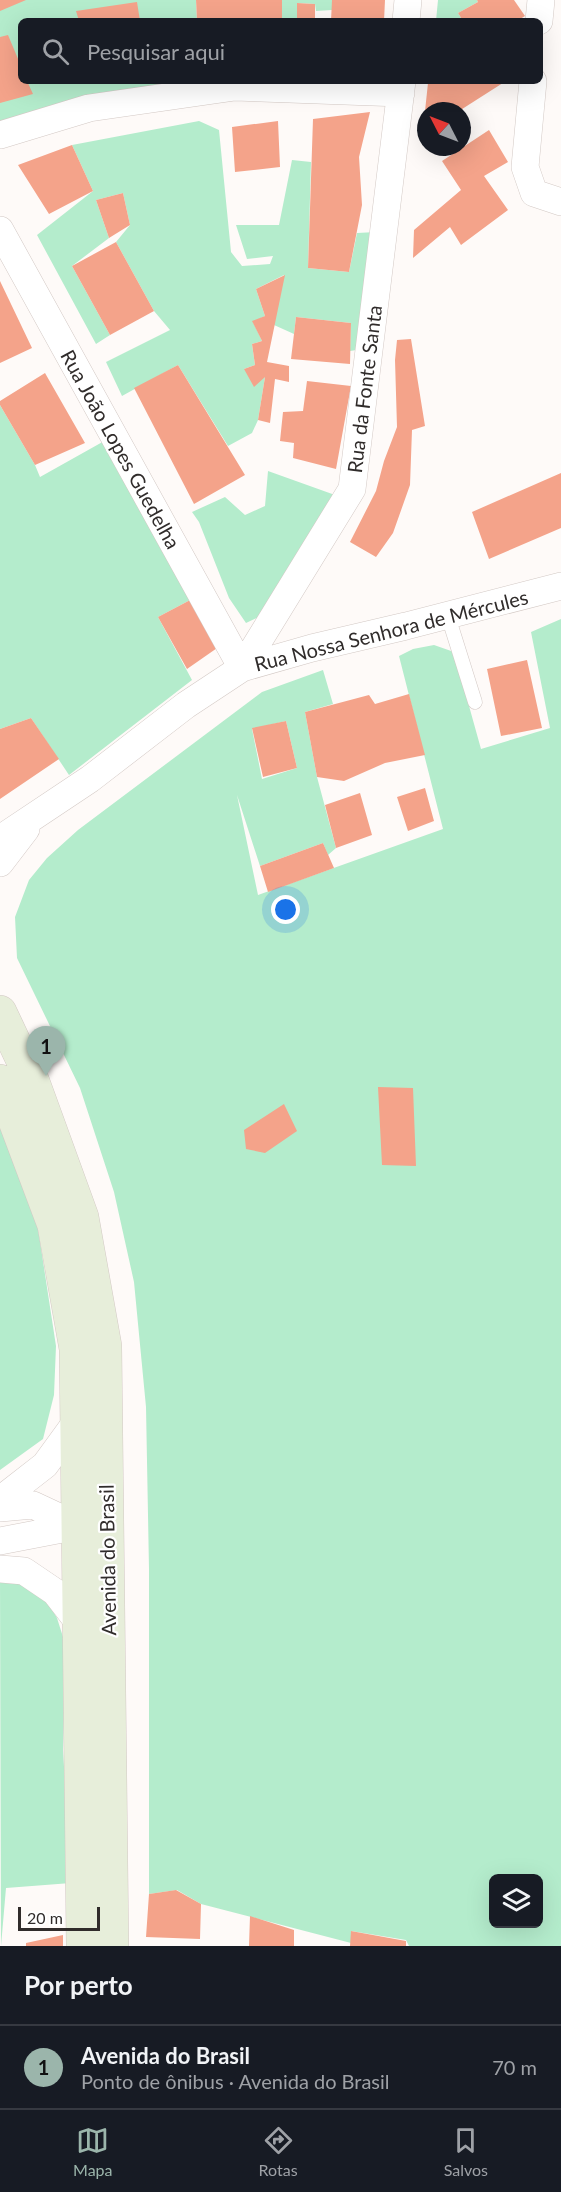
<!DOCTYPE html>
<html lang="pt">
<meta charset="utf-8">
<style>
:root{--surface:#171b24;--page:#242831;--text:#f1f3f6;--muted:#9ea1a6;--line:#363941;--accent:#9bb5ab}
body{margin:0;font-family:Lato,sans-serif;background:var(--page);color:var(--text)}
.controls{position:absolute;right:18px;bottom:18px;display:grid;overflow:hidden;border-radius:9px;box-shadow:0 6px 24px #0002}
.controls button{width:54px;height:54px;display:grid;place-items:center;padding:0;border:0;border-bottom:2px solid var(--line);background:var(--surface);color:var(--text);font:30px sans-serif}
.compass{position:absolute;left:417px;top:102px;width:54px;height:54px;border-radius:50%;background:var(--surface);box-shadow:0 6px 24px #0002;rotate:312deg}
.scale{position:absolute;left:18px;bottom:15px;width:82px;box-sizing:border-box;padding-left:6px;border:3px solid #302c2b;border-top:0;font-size:16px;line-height:21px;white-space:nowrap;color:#302c2b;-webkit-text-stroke:4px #fff;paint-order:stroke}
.you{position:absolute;left:286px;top:910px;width:21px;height:21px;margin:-15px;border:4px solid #fff;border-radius:50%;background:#1a73e8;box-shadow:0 0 0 9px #1a73e833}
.badge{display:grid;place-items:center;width:39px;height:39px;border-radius:50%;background:var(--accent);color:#111;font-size:20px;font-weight:700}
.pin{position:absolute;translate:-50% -50px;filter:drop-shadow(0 2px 3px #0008)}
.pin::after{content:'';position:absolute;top:32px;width:21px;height:18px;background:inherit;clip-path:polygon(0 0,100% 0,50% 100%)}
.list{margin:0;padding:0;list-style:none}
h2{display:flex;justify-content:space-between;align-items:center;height:78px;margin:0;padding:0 24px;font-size:26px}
h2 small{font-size:20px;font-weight:400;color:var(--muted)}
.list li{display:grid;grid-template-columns:39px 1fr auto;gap:18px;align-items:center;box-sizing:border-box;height:84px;padding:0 24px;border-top:2px solid var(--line)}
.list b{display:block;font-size:22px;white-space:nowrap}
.list p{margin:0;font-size:20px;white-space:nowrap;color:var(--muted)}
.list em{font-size:20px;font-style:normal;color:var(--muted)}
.icon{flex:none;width:33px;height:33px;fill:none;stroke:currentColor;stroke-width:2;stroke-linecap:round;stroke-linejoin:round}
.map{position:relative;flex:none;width:561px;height:1946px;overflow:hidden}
.search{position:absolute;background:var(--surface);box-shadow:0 6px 24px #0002;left:18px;right:18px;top:18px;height:66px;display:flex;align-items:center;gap:15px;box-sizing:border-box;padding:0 21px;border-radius:9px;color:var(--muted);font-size:22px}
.sheet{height:162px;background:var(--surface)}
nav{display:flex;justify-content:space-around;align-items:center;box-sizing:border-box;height:84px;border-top:2px solid var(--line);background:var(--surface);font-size:16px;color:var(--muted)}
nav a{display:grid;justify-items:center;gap:3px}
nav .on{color:var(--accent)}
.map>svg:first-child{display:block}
.green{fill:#b4eccc;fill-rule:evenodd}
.building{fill:#f4a38a}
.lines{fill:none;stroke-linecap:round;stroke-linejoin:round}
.lane-casing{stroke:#d3c9c5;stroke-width:15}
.street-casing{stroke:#d3c9c5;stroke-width:28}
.secondary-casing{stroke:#d3c9c5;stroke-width:34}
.lane{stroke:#fff;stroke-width:14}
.street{stroke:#fff;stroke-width:27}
.secondary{stroke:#e7eeda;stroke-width:33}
.labels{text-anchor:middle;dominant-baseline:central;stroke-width:4.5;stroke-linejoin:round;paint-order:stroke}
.street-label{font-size:20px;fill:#302c2b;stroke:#fff}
</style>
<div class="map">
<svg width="561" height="1946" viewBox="0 0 561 1946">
<rect width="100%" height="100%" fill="#fefaf8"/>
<path class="green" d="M0 0H196L197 21H21V81H176L0 127Z
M282 0H332V10L316 11 315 4 297 3V21H282Z
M438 0H477L478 2 458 13 463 21H436Z
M199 121 219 130 231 252 242 266 270 264 273 256 247 259 236 225H279L292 160 311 162 308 268 349 272 357 233 376 232 363 349 350 351 351 323 296 317 294 334 274 325 284 275 256 289 265 316 253 322 262 341 252 344 255 365 244 369 265 377 258 420 252 433 228 446 178 365 122 396 106 362 170 330 154 311 116 242 130 225 123 193 96 200 109 238 72 266 110 335 96 344 37 235 93 191 72 145Z
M0 405 35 465 40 477 106 440 194 598 158 617 192 680 69 775 31 718 0 729Z
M268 471 335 495 261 616 246 623 229 598 199 522 192 512 225 497 245 515 265 506Z
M561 619V1946H409L406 1940 351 1931V1943L201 1904 177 1890 149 1894V1569L146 1407 134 1282 114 1192 80 1088 17 958 15 917 29 880 47 858 78 830 262 692 323 670 333 704 305 712 317 777 336 848 328 855 323 843 260 866 237 795 258 895 443 829 399 656 413 649 434 645 454 652 481 749 550 728 531 632ZM286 721 297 768 262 779 252 729ZM494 1878H538V1924H494Z
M0 1106 37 1222 56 1346 54 1395 43 1439 0 1470Z
M0 1576 13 1578 49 1604 57 1618 63 1637 65 1676 63 1750 71 1883 6 1888 1 1946Z"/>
<path class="building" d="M0 0H26L0 11Z
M196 0H282V21H197Z
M332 0H385L384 21H331Z
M477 0H514L525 16 517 21H463L458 13 478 2Z
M137 2 140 21H79L76 11Z
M297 3 315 4V21H297Z
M8 35 21 66V81H27L33 94 0 103V37Z
M431 81H506L459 111H425L428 83Z
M370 112 359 157 362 205 349 272 308 268 313 119Z
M278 121 280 167 235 172 232 127Z
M489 130 508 162 484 176 508 210 461 245 450 227 413 258 414 230 461 190 442 161Z
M72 145 93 191 49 214 18 165Z
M123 193 130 225 109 238 96 200Z
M116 242 154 311 110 335 72 266Z
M285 275 267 362 289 366V382L275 379 270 423 258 420 265 377 254 387 244 369 255 365 252 344 262 341 252 321 265 316 256 289Z
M0 281 32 348 0 363Z
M296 317 351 323 350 364 291 359Z
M411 339 425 426 412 430 410 485 393 533 376 557 350 542 376 491 384 461 397 427 395 360 397 340Z
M178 365 245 475 194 504 134 388Z
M45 373 85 443 35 465 0 405V401Z
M307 381 351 386 336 469 293 458 294 443 280 441 283 412 303 411Z
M561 473V528L489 559 472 512Z
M194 598 220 646 187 669 158 617Z
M527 660 542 728 501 736 487 669Z
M409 694 425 755 385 763 344 781 317 777 305 712 369 695 375 704Z
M31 718 59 759 0 799V729Z
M286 721 297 768 263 777 252 728Z
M425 788 434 821 408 831 397 797Z
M360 793 372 835 336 848 325 805Z
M323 843 334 868 268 892 260 866Z
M378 1087 413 1088 416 1166 382 1165Z
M284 1104 297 1131 265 1153 246 1149 244 1130Z
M176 1890 201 1904 200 1939 146 1937 149 1894Z
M250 1916 294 1930V1946H249Z
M351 1931 406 1941V1946H350Z
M63 1935V1946H26V1943Z"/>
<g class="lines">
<defs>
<path id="lane" d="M448 616 475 702"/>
<path id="street" d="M406 21 408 0
M539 21 541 0
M533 81 525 167 534 193 561 202
M0 135 89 108 235 87 401 93
M0 230 242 668
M242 668 352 489 402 81
M0 839 90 779 186 705 242 668 312 648 406 626 561 586
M0 863 26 829
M0 1500 45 1465 77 1421
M0 1508 33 1505 78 1526
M0 1541 78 1526 97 1525
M0 1569 24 1571 55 1592 79 1623"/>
<path id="secondary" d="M0 1012 33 1082 82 1217 105 1346 112 1946
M0 1081 54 1225 76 1349 83 1946"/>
</defs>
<use href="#lane" class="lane-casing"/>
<use href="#street" class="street-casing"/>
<use href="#secondary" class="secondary-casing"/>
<use href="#lane" class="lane"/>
<use href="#street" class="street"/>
<use href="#secondary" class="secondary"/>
</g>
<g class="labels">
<g class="street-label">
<text transform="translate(364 389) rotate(-83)">Rua da Fonte Santa</text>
<text transform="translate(121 449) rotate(61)">Rua João Lopes Guedelha</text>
<text transform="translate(391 630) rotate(-14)">Rua Nossa Senhora de Mércules</text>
<text transform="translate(107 1560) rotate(-91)">Avenida do Brasil</text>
</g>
</g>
</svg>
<div class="controls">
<button><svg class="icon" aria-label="layers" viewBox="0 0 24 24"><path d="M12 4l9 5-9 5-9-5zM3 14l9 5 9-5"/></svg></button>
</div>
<svg class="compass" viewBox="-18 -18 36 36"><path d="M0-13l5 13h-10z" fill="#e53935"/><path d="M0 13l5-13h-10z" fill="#9ea1a6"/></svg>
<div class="scale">20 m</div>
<div class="you"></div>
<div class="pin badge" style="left:46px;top:1076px">1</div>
<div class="search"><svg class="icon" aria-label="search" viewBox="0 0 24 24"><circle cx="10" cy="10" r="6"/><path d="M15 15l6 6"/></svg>Pesquisar aqui</div>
</div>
<section class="sheet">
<h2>Por perto<small></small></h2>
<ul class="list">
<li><span class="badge">1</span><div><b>Avenida do Brasil</b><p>Ponto de ônibus · Avenida do Brasil</p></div><em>70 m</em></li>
</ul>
</section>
<nav>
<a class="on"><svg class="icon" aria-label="map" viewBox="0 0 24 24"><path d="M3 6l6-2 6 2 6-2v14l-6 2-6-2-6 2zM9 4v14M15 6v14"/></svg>Mapa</a>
<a><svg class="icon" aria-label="directions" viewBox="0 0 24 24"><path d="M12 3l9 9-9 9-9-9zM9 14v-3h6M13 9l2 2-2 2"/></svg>Rotas</a>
<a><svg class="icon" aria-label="saved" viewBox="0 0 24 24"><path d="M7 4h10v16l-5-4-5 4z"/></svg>Salvos</a>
</nav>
